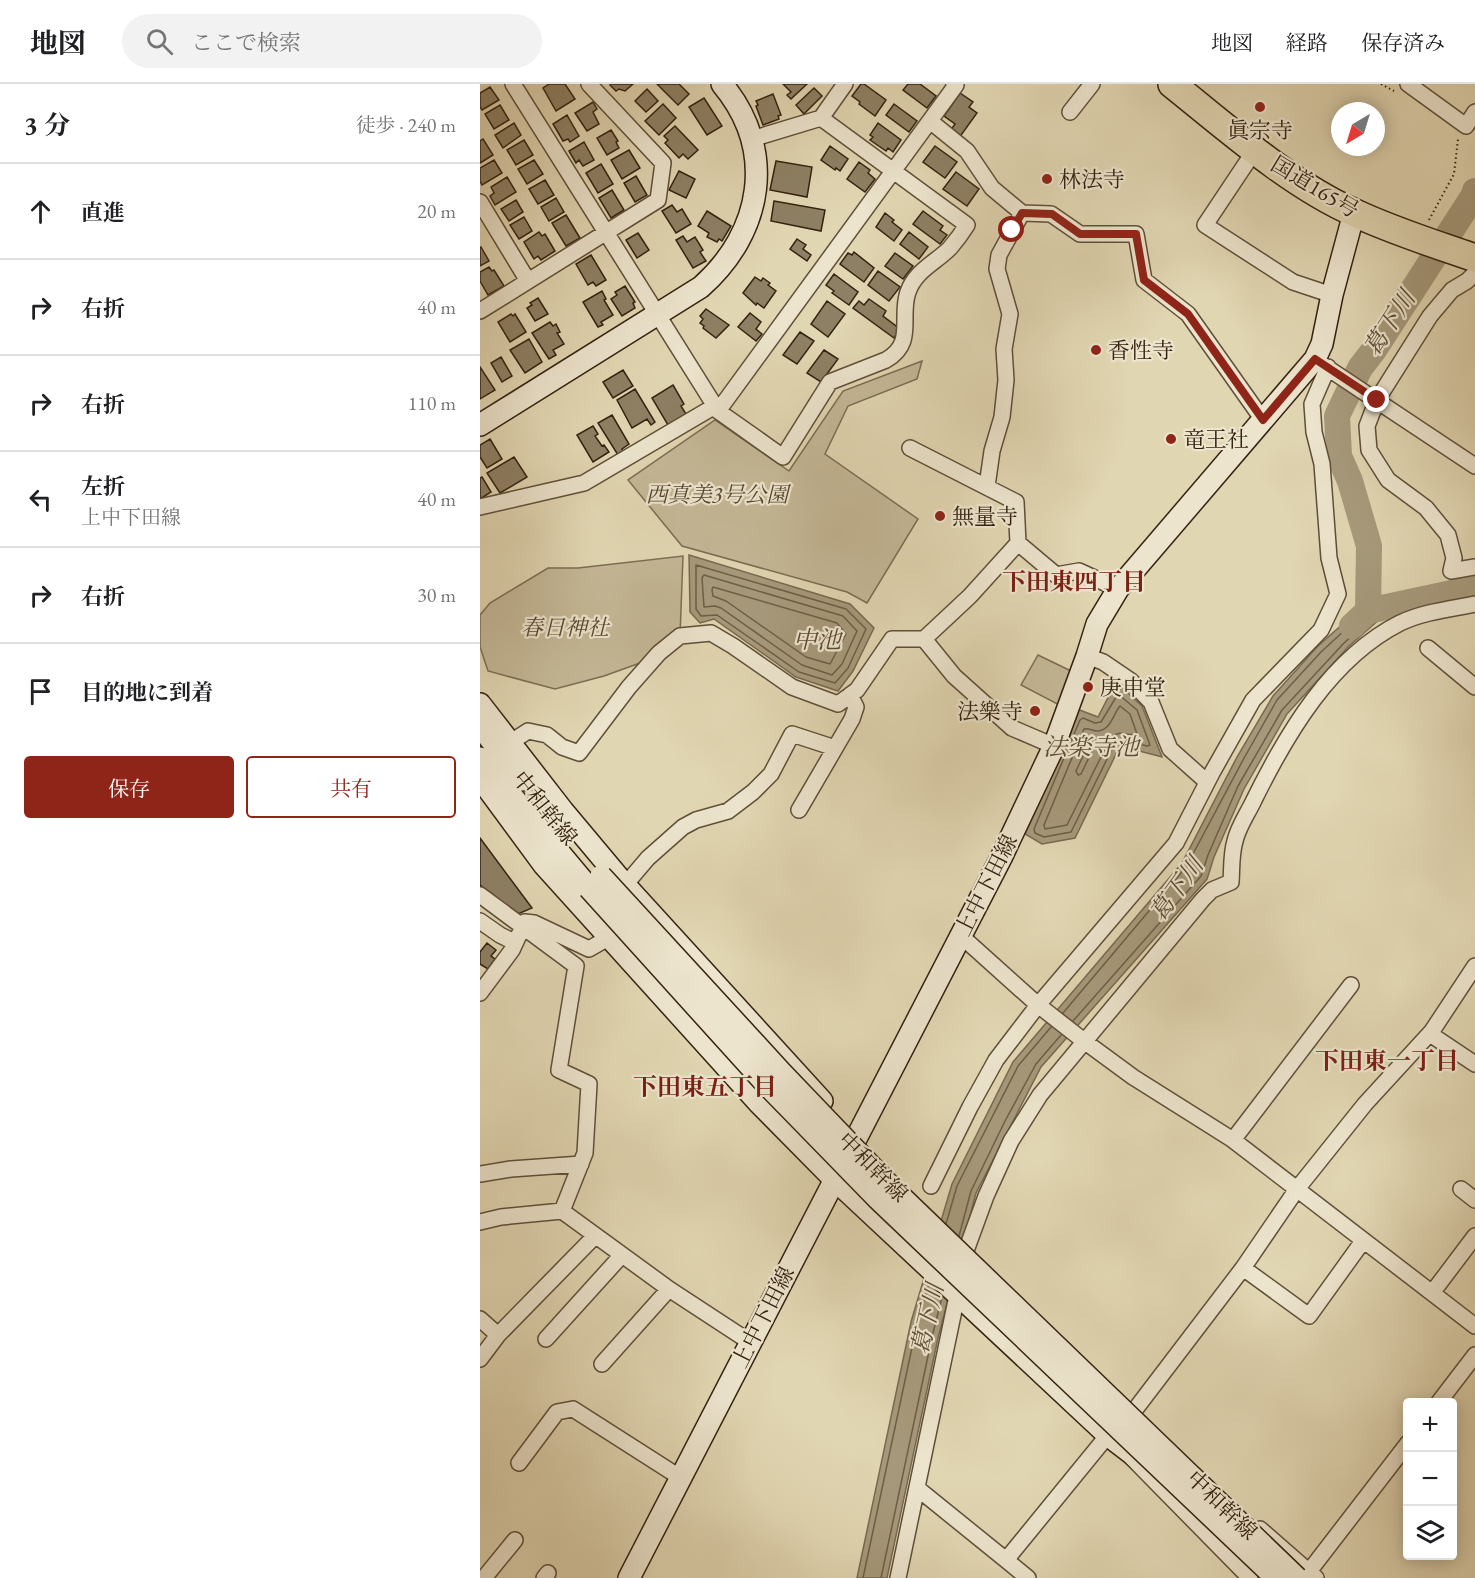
<!DOCTYPE html>
<html lang="ja">
<meta charset="utf-8">
<style>
:root{--surface:#fff;--page:#f2f2f2;--text:#202124;--muted:#757577;--line:#e0e0e0;--accent:#8f2418}
body{margin:0;font-family:"EB Garamond","Noto Serif JP",serif;background:var(--page);color:var(--text)}
.controls{position:absolute;right:18px;bottom:18px;display:grid;overflow:hidden;border-radius:6px;box-shadow:0 3px 15px #0003}
.controls button{width:54px;height:54px;display:grid;place-items:center;padding:0;border:0;border-bottom:2px solid var(--line);background:var(--surface);color:var(--text);font:30px sans-serif}
.compass{position:absolute;left:851px;top:18px;width:54px;height:54px;border-radius:50%;background:var(--surface);box-shadow:0 3px 15px #0003;rotate:218deg}
.stop{position:absolute;width:18px;height:18px;margin:-14px;border:4px solid #8f2418;border-radius:50%;background:#fff}
.stop.end{background:#8f2418;border-color:#fff;box-shadow:0 2px 6px #0008}
.list{margin:0;padding:0;list-style:none}
h2{display:flex;justify-content:space-between;align-items:center;height:78px;margin:0;padding:0 24px;font-size:26px}
h2 small{font-size:20px;font-weight:400;color:var(--muted)}
.list li{display:grid;grid-template-columns:39px 1fr auto;gap:18px;align-items:center;box-sizing:border-box;height:96px;padding:0 24px;border-top:2px solid var(--line)}
.list b{display:block;font-size:22px;white-space:nowrap}
.list p{margin:0;font-size:20px;white-space:nowrap;color:var(--muted)}
.list em{font-size:20px;font-style:normal;color:var(--muted)}
.actions{display:flex;gap:12px;padding:18px 24px}
.actions a{flex:1;padding:14px 0;border:2px solid var(--accent);border-radius:6px;text-align:center;font-size:21px;color:var(--accent)}
.actions .main{background:var(--accent);color:#fff}
.icon{flex:none;width:33px;height:33px;fill:none;stroke:currentColor;stroke-width:2;stroke-linecap:round;stroke-linejoin:round}
.map{position:relative;flex:none;width:995px;height:1494px;overflow:hidden}
header{display:flex;align-items:center;gap:36px;box-sizing:border-box;height:84px;padding:0 30px;background:var(--surface);border-bottom:2px solid var(--line)}
header strong{font-size:28px}
nav{display:flex;gap:33px;margin-inline-start:auto;font-size:21px}
.search{width:420px;height:54px;background:var(--page);display:flex;align-items:center;gap:15px;box-sizing:border-box;padding:0 21px;border-radius:33px;color:var(--muted);font-size:22px}
main{display:flex}
aside{flex:1;background:var(--surface)}
.map>svg:first-child{display:block}
.green{fill:#c4b796;stroke:#7c6c53;stroke-width:1.5}
.water{fill:#a6997b;stroke:#786950;stroke-width:1.5}
.lines{fill:none;stroke-linecap:round;stroke-linejoin:round}
.shore{stroke:#6d5e46;stroke-width:1.5}
.river{stroke:#a6997b;stroke-width:26}
.building{fill:#8e8064;stroke:#342210;stroke-width:1.5}
.street-casing{stroke:#5f4f38;stroke-width:18}
.secondary-casing{stroke:#342210;stroke-width:24}
.highway-casing{stroke:#342210;stroke-width:30}
.path{stroke:#342210;stroke-width:2;stroke-dasharray:1.5 3;stroke-linecap:butt}
.street{stroke:#ece4cd;stroke-width:15}
.secondary{stroke:#ece4cd;stroke-width:21}
.highway{stroke:#e1d6b2;stroke-width:27}
.secondary-bridge-casing{stroke:#342210;stroke-width:24;stroke-linecap:butt}
.secondary-bridge{stroke:#ece4cd;stroke-width:21}
.route{stroke:#8f2418;stroke-width:8}
.poi-dot{fill:#8f2418;stroke:#ece4cd;stroke-width:2}
.labels{text-anchor:middle;dominant-baseline:central;stroke-width:4.5;stroke-linejoin:round;paint-order:stroke}
.poi-label{font-size:22px;fill:#342210;stroke:#ece4cd;text-anchor:start}
.street-label{font-size:22px;fill:#342210;stroke:#ece4cd}
.park-label{font-size:22px;font-style:italic;fill:#584732;stroke:#ece4cd}
.water-label{font-size:24px;font-style:italic;fill:#5c4c35;stroke:#ece4cd}
.neighbourhood-label{font-size:24px;font-weight:bold;fill:#7a1f14;stroke:#ece4cd}
</style>
<header>
<strong>地図</strong>
<div class="search"><svg class="icon" aria-label="search" viewBox="0 0 24 24"><circle cx="10" cy="10" r="6"/><path d="M15 15l6 6"/></svg>ここで検索</div>
<nav><a>地図</a><a>経路</a><a>保存済み</a></nav>
</header>
<main>
<aside>
<h2>3 分<small>徒歩 · 240 m</small></h2>
<ul class="list">
<li><svg class="icon" aria-label="ahead" viewBox="0 0 24 24"><path d="M12 20V5M6 11l6-6 6 6"/></svg><div><b>直進</b></div><em>20 m</em></li>
<li><svg class="icon" aria-label="right" viewBox="0 0 24 24"><path d="M7 20v-9h11M14 6l5 5-5 5"/></svg><div><b>右折</b></div><em>40 m</em></li>
<li><svg class="icon" aria-label="right" viewBox="0 0 24 24"><path d="M7 20v-9h11M14 6l5 5-5 5"/></svg><div><b>右折</b></div><em>110 m</em></li>
<li><svg class="icon" aria-label="left" viewBox="0 0 24 24"><path d="M17 20v-9H6M10 6l-5 5 5 5"/></svg><div><b>左折</b><p>上中下田線</p></div><em>40 m</em></li>
<li><svg class="icon" aria-label="right" viewBox="0 0 24 24"><path d="M7 20v-9h11M14 6l5 5-5 5"/></svg><div><b>右折</b></div><em>30 m</em></li>
<li><svg class="icon" aria-label="arrive" viewBox="0 0 24 24"><path d="M6 21V4h12l-3 4 3 4H6"/></svg><div><b>目的地に到着</b></div></li>
</ul>
<div class="actions"><a class="main">保存</a><a>共有</a></div>
</aside>
<div class="map">
<svg width="995" height="1494" viewBox="0 0 995 1494">
<rect width="100%" height="100%" fill="#e1d6b2"/>
<filter id="stains"><feTurbulence type="fractalNoise" baseFrequency=".00333" numOctaves="4"/><feColorMatrix values="0 0 0 0 .2 0 0 0 0 .09 0 0 0 0 .02 0 0 0 .5 -.17"/></filter>
<radialGradient id="worn" r=".72"><stop offset=".6" stop-color="#630" stop-opacity="0"/><stop offset="1" stop-color="#630" stop-opacity=".3"/></radialGradient>
<path class="green" d="M442 277 437 295 368 322 345 370 438 435 387 519 367 508 202 462 148 396 235 336 309 387 363 307Z
M203 472 200 552 160 579 124 592 75 605 8 587 0 563V531L10 519 68 484H98Z
M558 571 593 588 581 622 541 601Z"/>
<path class="water" d="M209 471 370 520 394 544 373 587 358 607 316 593 234 535 220 539 210 528Z
M882 513 901 516V534L868 563 807 630 764 705 734 773 727 795 561 983 496 1109 458 1254 407 1494H377L431 1238 472 1100 533 978 702 779 757 673 793 612 837 563 875 529Z
M636 598 662 622 682 673 640 662 595 754 562 760 545 750 597 625 618 633Z"/>
<g class="lines">
<path class="shore" d="M216 481 366 525 386 545 368 584 355 599 319 588 237 531 221 532 216 525Z
M224 491 363 532 377 547 362 580 352 591 322 581 241 524 235 522 224 523 222 494Z
M233 503 357 539 366 550 350 580 326 573 246 517 233 512 232 506Z
M638 610 657 626 670 661 667 662 642 656 636 657 591 748 564 753 555 749 554 745 600 636 603 634 615 639 621 638Z
M640 622 650 630 657 650C648 653 640 645 631 653L587 741 565 745 564 741 604 645C609 644 612 647 618 647 631 646 633 630 640 622Z
M611 655 615 656 616 659 601 690 598 691 596 687Z
M583 929 706 783 763 676 797 616 841 568 879 533 885 521H894V532L864 559 802 626 758 702 728 771 721 792 593 937
M466 1140 477 1102 538 982 571 943
M479 1152 491 1107 525 1037 556 980 581 951
M383 1494 437 1240 449 1200
M401 1494 452 1253 462 1213"/>
<path class="river" d="M888 527 995 504
M872 542 888 527 889 462 870 397 859 372 857 332 880 284 894 266 994 111 995 107"/>
</g>
<path class="building" d="M69 0H85L95 15 76 27 63 4Z
M131 0H153L145 7 139 5 136 7 130 1Z
M177 0H199L209 10 198 21Z
M303 0H327L311 15 307 11 311 8Z
M381 0H384L406 16 395 32 379 20 380 18 372 12Z
M428 0H440L456 12 447 24 423 6Z
M10 3 19 16 2 26 0 23V9Z
M334 4 342 12 324 30 316 21Z
M167 5 178 17 166 28 155 17Z
M480 9 493 18 489 23 497 29 479 54 470 47 475 40 464 32Z
M293 10 301 31 298 32 299 35 283 41 276 22 278 21 276 17Z
M224 14 242 42 227 51 209 23Z
M113 18 117 25 113 28 119 40 107 47 95 29Z
M183 20 196 34 179 51 165 37Z
M414 20 437 37 429 48 406 31Z
M20 21 29 36 14 45 5 30Z
M87 31 99 52 90 58 88 55 83 57 73 40Z
M34 39 41 51 23 64 15 51Z
M398 39 421 56 413 68 408 64 406 67 390 56 393 53 390 51Z
M195 42 218 66 208 75 203 70 199 74 185 59 188 56 184 52Z
M131 46 138 57 136 58 139 64 127 71 117 54Z
M3 55 13 71 0 79V57Z
M44 56 53 71 36 81 27 66Z
M104 58 114 76 103 82 99 76 96 79 89 67Z
M350 62 368 75 360 87 356 84 355 86 341 76Z
M455 62 477 78 465 94 443 78Z
M149 66 160 84 142 95 131 76Z
M14 76 22 89 2 101 0 97V84Z
M54 76 63 90 47 100 38 85Z
M296 77 332 83 327 113 290 106Z
M379 78 390 86 388 89 395 95 385 108 367 95Z
M121 80 133 100 118 109 106 89Z
M199 87 215 95 206 114 189 106Z
M476 88 499 105 487 122 463 105Z
M156 92 167 111 155 118 144 99Z
M27 93 36 108 15 121 10 112 14 109 11 103Z
M65 96 74 111 58 120 49 105Z
M132 106 144 126 131 134 119 114Z
M76 114 84 128 69 137 61 123Z
M36 116 43 128 29 137 21 125Z
M294 117 345 126 341 147 291 137Z
M192 121 197 128 202 125 211 140 196 149 182 127Z
M227 127 251 142 242 157 239 155 237 158 227 153 229 149 218 142Z
M443 127 463 142 460 146 467 151 460 160 433 140Z
M405 129 414 136 412 138 422 146 414 157 396 143Z
M86 131 100 154 86 162 72 139Z
M44 133 52 147 39 155 30 141Z
M59 148 62 152 65 150 75 167 61 176 58 172 54 175 44 158Z
M429 148 448 163 439 175 420 160Z
M158 149 169 166 157 174 146 156Z
M203 152 207 158 215 153 223 166 220 168 226 177 213 184 196 156Z
M317 155 326 161 323 165 331 171 327 177 310 165Z
M1 163 9 177 0 182V164Z
M374 168 394 184 384 198 360 180 368 169 372 171Z
M415 169 433 182 423 195 405 182Z
M111 171 126 196 116 202 113 198 108 201 96 180Z
M9 183 12 187 14 186 24 202 8 211 0 197V188Z
M398 187 420 203 409 217 388 201Z
M354 190 378 208 369 221 352 209 354 207 346 201Z
M275 193 281 197 283 194 290 199 288 201 296 207 284 224 277 219 276 221 263 209Z
M145 202 155 218 153 219 155 224 142 232 131 215 137 211 135 208Z
M122 207 126 215 124 216 133 231 121 238 123 241 118 243 103 218Z
M58 214 68 230 55 237 47 224 52 221 50 219Z
M389 215 406 227 403 232 420 245 414 254 373 224 379 217 384 221Z
M347 217 365 230 348 253 331 240Z
M226 225 249 241 236 254 223 244 224 242 220 239 223 235 220 232Z
M270 229 281 238 276 245 282 250 276 257 258 243Z
M31 230 33 232 35 230 46 248 30 258 18 238Z
M70 238 73 242 76 240 80 248 77 249 84 260 73 266 76 271 69 275 52 249Z
M320 248 334 257 317 280 303 271Z
M49 255 62 278 45 289 30 266Z
M344 266 358 275 341 298 327 289Z
M21 273 32 292 22 298 11 279Z
M0 283 15 306 0 315Z
M143 286 153 302 133 314 123 298Z
M193 301 204 320 201 322 206 330 188 341 172 314Z
M155 305 175 338 171 341 167 335 152 344 137 316Z
M132 331 149 360 142 365 143 368 138 371 118 339Z
M113 342 118 350 115 352 122 362 124 361 129 368 113 378 97 351Z
M10 355 22 375 7 384 0 373V361Z
M34 373 47 393 20 409 7 389Z
M2 393 11 408 0 415V394Z
M0 754 52 824 38 830 0 801Z
M7 859 16 866 11 872 15 875 8 885 0 880V868Z"/>
<g class="lines">
<defs>
<path id="street" d="M33 0 238 327 303 373 350 298 406 276C436 259 419 233 428 208 435 187 455 179 470 164 476 157 482 149 487 141L341 34 272 55
M928 0 986 42 995 28
M590 28 612 0
M341 34 365 0
M450 37 487 67 512 104 542 129 571 130 600 150H656L664 196 708 230 783 336
M775 66 725 141 813 198 852 211
M0 118 48 197
M995 189 987 197 972 206 950 232 897 316 887 342 889 366 908 396 946 424 968 451 974 474 971 487 995 483
M0 227 178 116 183 79 109 0
M840 279 995 382
M238 327 476 1 474 0
M430 364 536 418 538 459 490 512 444 555
M507 402 512 367 522 333 526 296 524 265 530 230 517 185 519 171 542 129
M0 423 104 399 235 322
M538 459 576 491 599 487 638 505
M948 564 995 603
M607 572 623 578 651 597 671 618 690 665 727 698
M22 664 48 647 67 651 82 663 99 669 149 603 179 569 200 552 231 549 253 562 312 603 358 620 377 606 412 555H444L474 592 532 644 574 662
M319 726 372 635 376 623 370 611
M145 801 168 774 203 743 216 736 248 727 273 708 291 690 312 650 355 664
M0 811 96 882 79 986 109 1000 105 1069 82 1127
M0 837 20 851 34 858
M480 851 558 921 604 957 653 993 753 1056 995 1242
M0 909 32 866 45 838 54 839 109 865 128 854
M950 950 995 980
M753 1056 871 901
M0 1090 31 1085 101 1080
M451 1102 490 1023 516 976 558 921 696 759 733 687 773 616 841 546 858 510 849 474 842 380 834 348 832 320 848 283
M981 1105 995 1116
M0 1138 21 1133 82 1127 189 1205 270 1258
M763 1184 829 1232 883 1157
M952 1209 995 1152
M0 1235 18 1251 115 1152
M66 1255 142 1171
M0 1275 18 1251
M122 1280 189 1205
M959 1318 995 1271
M659 1338 651 1331 763 1184 817 1105 885 1020 952 947 995 882
M652 1374 770 1494
M39 1379 77 1328 93 1325 201 1394
M437 1404 526 1476
M780 1445 836 1494
M4 1494 35 1456
M64 1494 68 1489
M418 1494 487 1164 506 1112 531 1057 560 1011 723 815 732 806 751 798C752 784 751 770 755 757 758 743 768 729 774 716 807 649 851 574 920 539 943 528 970 525 995 520
M548 1494 526 1476 628 1351 635 1357
M824 1494 928 1359"/>
<path id="secondary" d="M0 341 221 203C283 148 297 66 242 0
M0 620 83 727 145 801 342 1017
M0 642 42 696
M0 674 109 804
M0 694 64 781 278 1018 354 1095 630 1353 664 1379
M149 1494 521 774 574 662 607 572 617 540 638 505 835 275 842 260 852 211 874 129"/>
<path id="highway" d="M692 0C747 44 811 101 875 129 913 147 955 160 995 174"/>
</defs>
<use href="#street" class="street-casing"/>
<use href="#secondary" class="secondary-casing"/>
<use href="#highway" class="highway-casing"/>
<path class="path" d="M901 0 914 7
M949 136 974 90 978 55"/>
<use href="#street" class="street"/>
<use href="#secondary" class="secondary"/>
<use href="#highway" class="highway"/>
<defs>
<path id="secondary-bridge" d="M121 792 301 988 411 1103 817 1494
M109 804 287 1001 397 1114 796 1494"/>
</defs>
<use href="#secondary-bridge" class="secondary-bridge-casing"/>
<use href="#secondary-bridge" class="secondary-bridge"/>
</g>
<g class="lines">
<path class="route" d="M532 146 542 129 572 130 600 150H656L664 196 708 230 783 336 835 275 897 316"/>
</g>
<g class="poi-dot">
<circle cx="780" cy="23" r="6"/>
<circle cx="567" cy="95" r="6"/>
<circle cx="616" cy="266" r="6"/>
<circle cx="691" cy="355" r="6"/>
<circle cx="460" cy="432" r="6"/>
<circle cx="608" cy="603" r="6"/>
<circle cx="555" cy="627" r="6"/>
</g>
<g class="labels">
<g class="poi-label">
<text x="780" y="46" text-anchor="middle">眞宗寺</text>
<text x="579" y="95">林法寺</text>
<text x="628" y="266">香性寺</text>
<text x="703" y="355">竜王社</text>
<text x="472" y="432">無量寺</text>
<text x="620" y="603">庚申堂</text>
<text x="543" y="627" text-anchor="end">法樂寺</text>
</g>
<g class="street-label">
<text transform="translate(835 103) rotate(31)">国道165号</text>
<text transform="translate(65 724) rotate(51)">中和幹線</text>
<text transform="translate(506 801) rotate(-63)">上中下田線</text>
<text transform="translate(393 1083) rotate(45)">中和幹線</text>
<text transform="translate(283 1233) rotate(-63)">上中下田線</text>
<text transform="translate(742 1421) rotate(44)">中和幹線</text>
</g>
<g class="park-label">
<text x="237" y="410">西真美3号公園</text>
<text x="85" y="543">春日神社</text>
</g>
<g class="water-label">
<text transform="translate(909 239) rotate(-57)">葛下川</text>
<text x="337" y="555">中池</text>
<text x="611" y="662">法楽寺池</text>
<text transform="translate(696 805) rotate(-54)">葛下川</text>
<text transform="translate(447 1235) rotate(-77)">葛下川</text>
</g>
<g class="neighbourhood-label">
<text x="594" y="497">下田東四丁目</text>
<text x="907" y="976">下田東一丁目</text>
<text x="225" y="1002">下田東五丁目</text>
</g>
</g>
<rect width="100%" height="100%" filter="url(#stains)"/>
<rect width="100%" height="100%" fill="url(#worn)"/>
</svg>
<div class="controls">
<button>+</button>
<button>−</button>
<button><svg class="icon" aria-label="layers" viewBox="0 0 24 24"><path d="M12 4l9 5-9 5-9-5zM3 14l9 5 9-5"/></svg></button>
</div>
<svg class="compass" viewBox="-18 -18 36 36"><path d="M0-13l5 13h-10z" fill="#e53935"/><path d="M0 13l5-13h-10z" fill="#757577"/></svg>
<div class="stop" style="left:532px;top:146px"></div>
<div class="stop end" style="left:897px;top:316px"></div>
</div>
</main>
